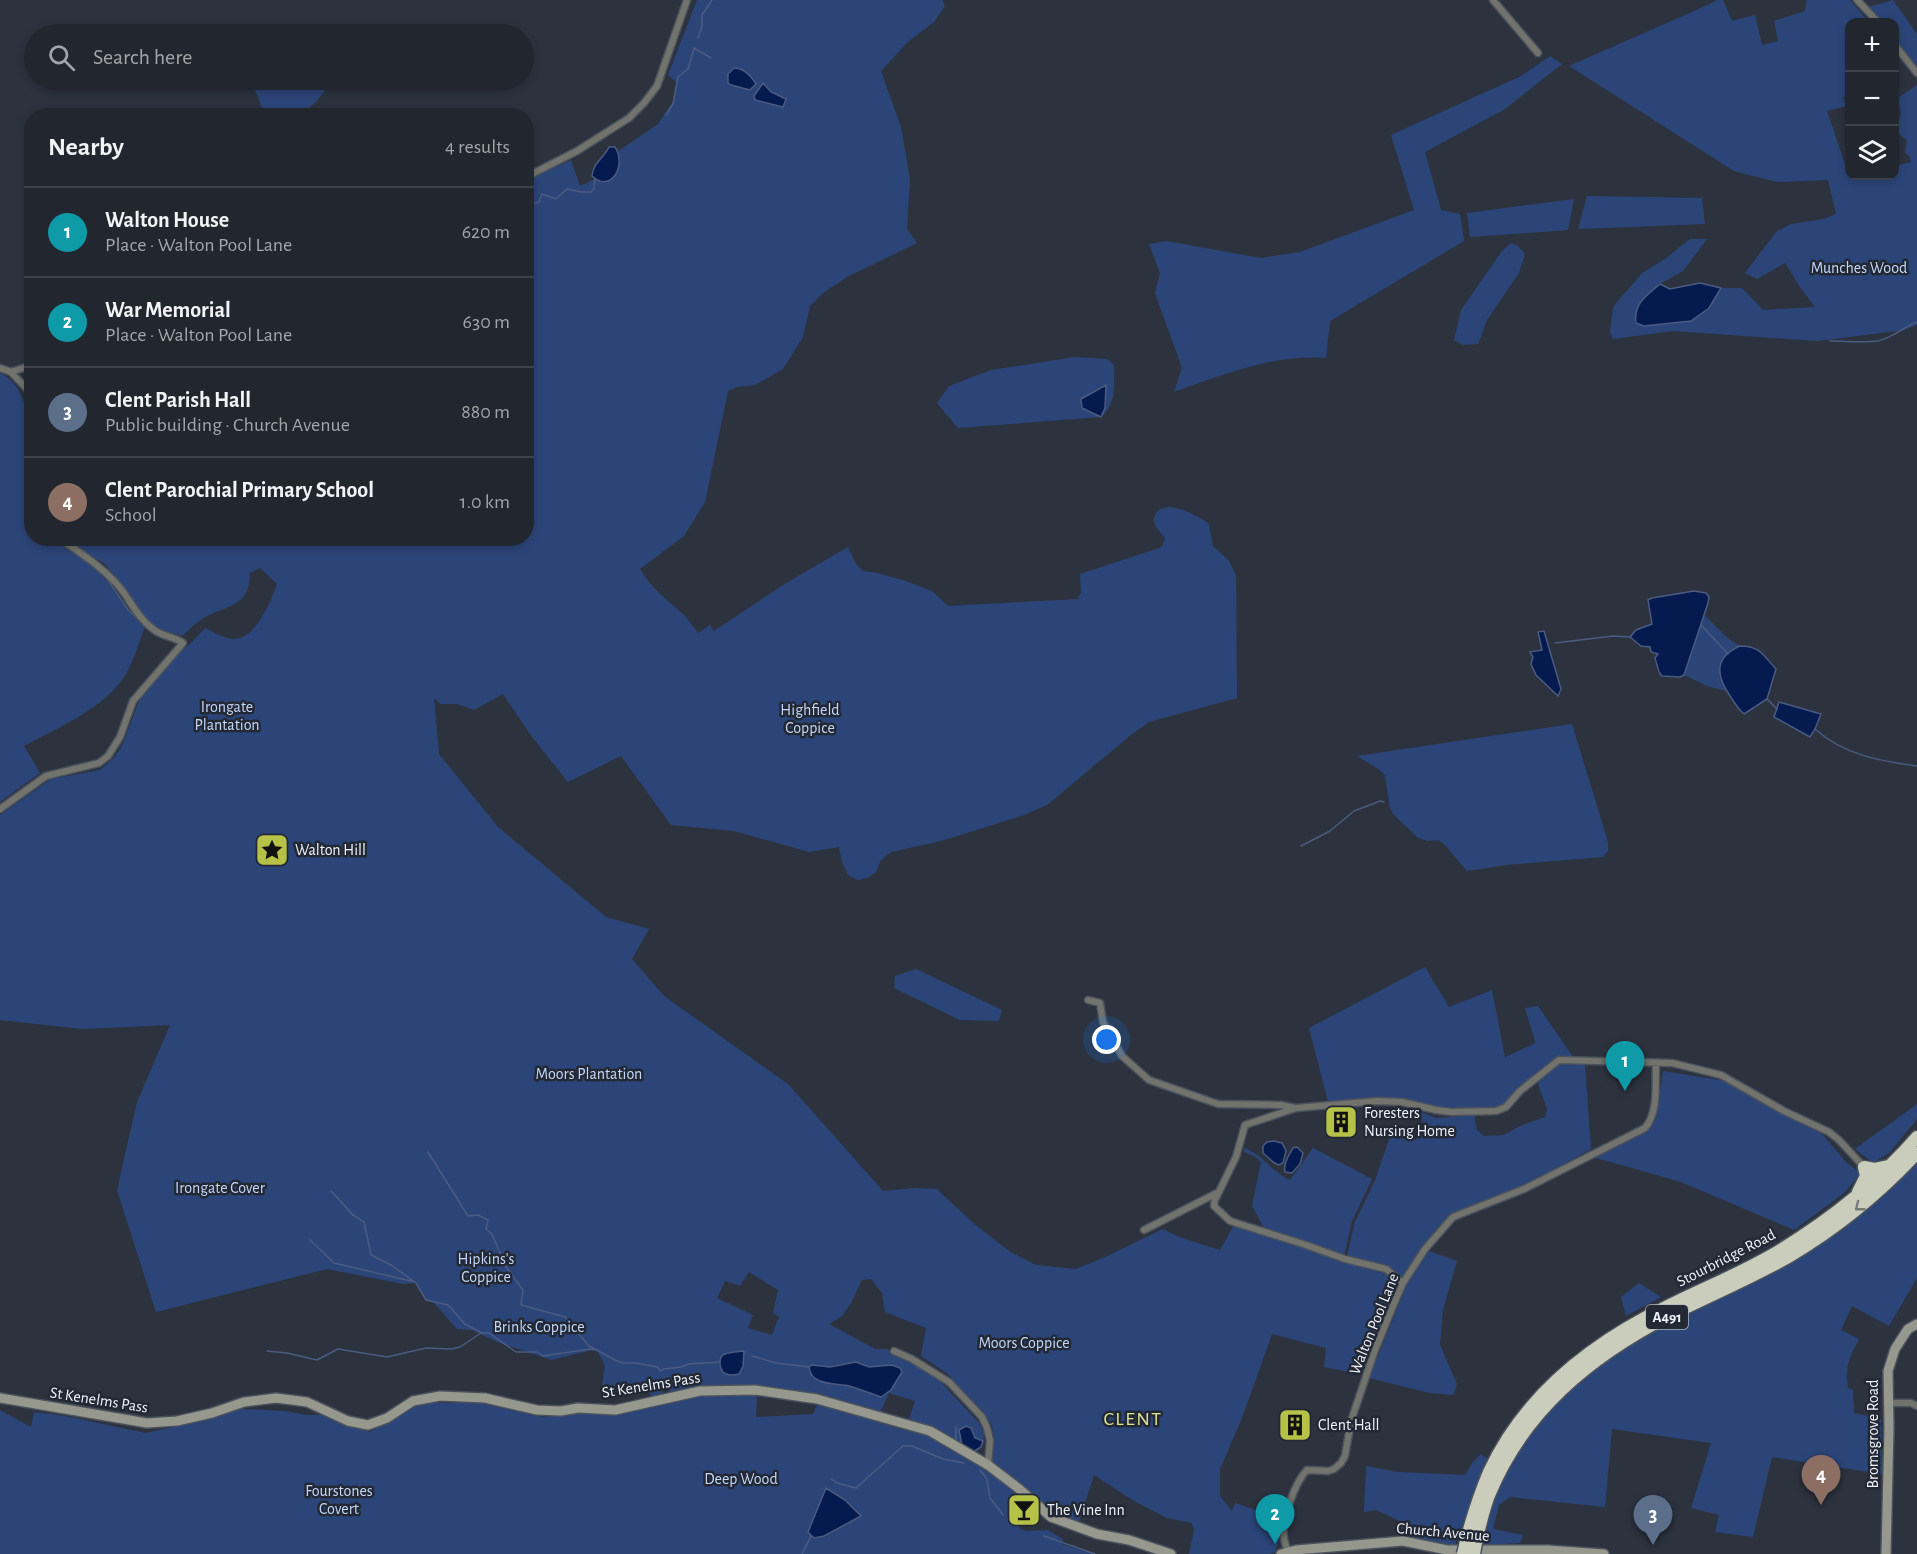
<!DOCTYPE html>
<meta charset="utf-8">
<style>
:root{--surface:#21262f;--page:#2d323b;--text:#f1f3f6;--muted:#a2a5aa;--line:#3e434b;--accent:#b6c148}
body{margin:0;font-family:"Alegreya Sans",sans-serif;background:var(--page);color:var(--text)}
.controls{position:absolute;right:18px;top:18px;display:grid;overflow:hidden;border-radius:12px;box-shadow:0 3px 9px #0003}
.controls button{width:54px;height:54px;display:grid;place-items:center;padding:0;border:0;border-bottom:2px solid var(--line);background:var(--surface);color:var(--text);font:30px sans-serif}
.you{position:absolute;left:1107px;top:1040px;width:21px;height:21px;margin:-15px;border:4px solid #fff;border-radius:50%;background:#1a73e8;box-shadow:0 0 0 9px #1a73e833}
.badge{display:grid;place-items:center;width:39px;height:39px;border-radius:50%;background:var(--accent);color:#fff;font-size:20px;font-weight:700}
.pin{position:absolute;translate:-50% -50px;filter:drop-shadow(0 2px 3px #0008)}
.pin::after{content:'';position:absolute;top:32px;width:21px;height:18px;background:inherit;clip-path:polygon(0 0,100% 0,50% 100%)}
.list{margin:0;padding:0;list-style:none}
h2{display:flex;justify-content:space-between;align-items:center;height:78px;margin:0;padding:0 24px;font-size:26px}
h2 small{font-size:20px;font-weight:400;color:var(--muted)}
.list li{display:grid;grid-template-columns:39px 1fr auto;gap:18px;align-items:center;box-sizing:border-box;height:90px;padding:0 24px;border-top:2px solid var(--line)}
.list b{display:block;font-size:22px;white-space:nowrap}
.list p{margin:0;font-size:20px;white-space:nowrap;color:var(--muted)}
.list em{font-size:20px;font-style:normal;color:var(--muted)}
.icon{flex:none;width:33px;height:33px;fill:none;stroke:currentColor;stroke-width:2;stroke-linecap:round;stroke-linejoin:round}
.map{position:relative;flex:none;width:1917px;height:1554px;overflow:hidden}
.search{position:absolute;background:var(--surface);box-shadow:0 3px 9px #0003;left:24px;top:24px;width:510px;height:66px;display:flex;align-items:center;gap:15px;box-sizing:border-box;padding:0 21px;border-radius:33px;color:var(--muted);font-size:22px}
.panel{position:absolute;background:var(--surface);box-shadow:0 3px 9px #0003;left:24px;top:108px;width:510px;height:438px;border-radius:24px}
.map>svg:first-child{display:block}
.green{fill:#2c4579;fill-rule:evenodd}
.water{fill:#051a4f;stroke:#4b5b82;stroke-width:1.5}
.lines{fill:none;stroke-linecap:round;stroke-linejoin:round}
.stream{stroke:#4b5b82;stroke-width:1.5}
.street-casing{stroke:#4b525d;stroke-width:9}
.secondary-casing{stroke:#4b525d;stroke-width:12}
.highway-casing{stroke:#4b525d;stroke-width:15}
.street{stroke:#72736c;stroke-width:6}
.secondary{stroke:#96978d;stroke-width:9}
.highway{stroke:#caccbc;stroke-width:12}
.highway-bridge-casing{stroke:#4b525d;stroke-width:15;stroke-linecap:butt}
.highway-bridge{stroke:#caccbc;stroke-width:12}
.oneway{stroke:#767a78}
.labels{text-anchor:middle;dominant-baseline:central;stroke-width:5;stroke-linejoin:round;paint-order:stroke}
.shield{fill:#232934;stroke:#b1b6bf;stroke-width:1.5}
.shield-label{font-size:15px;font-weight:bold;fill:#eef2fa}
.park-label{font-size:16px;fill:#c4d7f9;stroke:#232934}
.poi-label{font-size:16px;fill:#eef2fa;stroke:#232934;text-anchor:start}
.street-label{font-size:16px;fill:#eef2fa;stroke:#232934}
.quarter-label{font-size:20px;letter-spacing:1.5px;fill:#dae396;stroke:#232934}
</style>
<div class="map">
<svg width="1917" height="1554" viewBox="0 0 1917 1554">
<rect width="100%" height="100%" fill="#2c333f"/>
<path class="green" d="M697 0H942L945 6 934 22 908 42 881 71 901 127 910 179 907 229 917 243 847 277 823 293 810 306 803 337 783 369 755 385 737 387 728 391 705 502 684 536 640 569C651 588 667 600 683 614 689 620 693 627 698 633L710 625 714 631 783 585 848 547 856 564 863 571 877 573 906 581 932 591 948 606 1078 599 1081 592 1080 574 1162 547 1165 538C1162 534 1155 527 1154 522 1153 520 1155 515 1156 513 1166 498 1199 516 1209 524L1213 546 1229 561 1236 575 1237 698 1149 722 1132 734 1047 805 1024 815 941 841 891 852 881 860 876 872 868 878 858 880 848 875 842 862 839 847 809 852 734 831 671 825 621 756 568 782 532 737 503 694 474 710 457 704H441L434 698 439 754 498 827 606 917 649 929 632 959 664 996 788 1084 883 1191 915 1188 937 1189 971 1221 991 1237 1009 1251 1036 1265 1076 1269 1103 1258 1163 1229 1179 1237 1220 1250 1234 1225 1342 1261 1390 1275 1393 1278 1396 1290 1363 1375 1324 1367 1326 1348 1272 1334 1242 1418 1220 1469V1496L1232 1511 1235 1503 1282 1519 1280 1538 1275 1552 1270 1554H1189L1194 1530 1192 1523 1167 1518 1134 1501 1094 1475 1078 1525 1053 1514 1011 1475 1003 1473 990 1462 994 1438 992 1425 948 1374 921 1356 926 1328 885 1312 882 1293 871 1279 862 1280 851 1303 842 1316 829 1324 875 1349H887L897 1357 908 1359 940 1381 979 1423 984 1433 983 1444 971 1455 939 1430 908 1422 915 1401 889 1393 880 1413 765 1389 670 1393 667 1388 662 1390 663 1394 654 1398 644 1389 601 1392 605 1366 597 1350 588 1351 552 1360 497 1342 472 1330 457 1329 433 1302 426 1300 416 1283 403 1284 327 1269 156 1312 117 1190 137 1102 170 1025 82 1029 0 1020V815L51 779 100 770 114 758 122 746 138 704 151 678 191 643 205 628C212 631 220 636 227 638 253 646 270 604 277 584L260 568 250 573C249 611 223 604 201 620 194 624 188 631 182 636L157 628 149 622 105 564 65 539 526 538 527 180 571 160 580 186 593 180 620 150 658 124 674 100 676 82 668 75ZM749 1272 778 1290 773 1313 779 1317 772 1335 748 1328 753 1315 717 1298 725 1281 740 1286ZM856 1362 869 1367 892 1365 897 1380 889 1393 881 1397 847 1385 812 1365 830 1367Z
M1717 0H1723L1732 21 1755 15 1762 45 1778 41 1774 21 1805 11 1807 0H1850L1869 22H1850V78L1847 79 1849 94 1843 97 1846 106 1827 111 1849 176H1894L1895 166 1911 162 1910 157 1905 153 1907 140 1896 132 1901 113 1898 98 1917 85V325L1904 330 1818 341 1673 331 1613 339 1610 332 1613 307 1642 273 1665 259 1690 239H1707L1683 271 1660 284 1644 326C1686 320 1697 328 1721 288H1742L1763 310 1815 307 1800 287 1785 263 1757 279 1745 273 1776 232 1791 224 1824 219 1836 214 1828 180 1777 182 1734 171 1569 66 1710 4Z
M1893 0 1917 34V70L1895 41 1894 22H1880L1868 7Z
M1550 56 1562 64 1505 109 1425 152 1441 210 1460 214 1464 241 1330 321 1326 358C1273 354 1223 375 1174 392L1182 368 1155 293 1160 273 1149 244 1166 241 1261 258 1300 252 1414 210 1391 135 1521 76Z
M251 80H331C323 95 312 110 294 115 285 117 274 116 265 115Z
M1587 196 1702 198 1705 224 1578 229Z
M1574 199 1568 230 1470 237 1467 213Z
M1511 243 1518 246 1525 254 1519 273 1487 320 1478 344 1463 345 1454 340 1461 310 1502 251Z
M1075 357 1107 359 1114 365C1114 385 1117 403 1101 417L958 428 937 403 949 386 991 370Z
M0 373C16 381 21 393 26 409L32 538 51 539 97 568 129 612 145 627C139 642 134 660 126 674 106 708 57 728 24 746L40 773 0 802Z
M1704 615C1718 627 1724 638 1740 646L1730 650 1719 676 1727 691 1707 686 1684 675Z
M1572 724 1608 842V851L1603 857 1506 865 1467 871 1446 846 1439 840 1427 841 1417 837 1393 814 1390 808 1385 776 1380 770 1357 756Z
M1425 967 1449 1007 1492 990 1505 1057 1534 1044 1535 1041 1525 1008 1538 1006 1573 1057 1561 1056 1518 1087 1515 1096 1502 1107 1487 1109 1437 1108 1410 1101 1385 1098 1328 1102 1309 1028Z
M916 969 1002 1010 999 1021 960 1020 894 988 895 976Z
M1562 1063 1585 1064 1591 1149 1524 1186 1451 1215 1427 1241 1402 1278 1385 1265 1347 1256 1355 1222 1375 1180 1393 1128 1416 1140 1423 1125 1421 1112 1436 1118 1474 1115 1477 1130 1484 1136 1504 1135 1520 1126 1545 1117 1547 1109 1537 1081Z
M1663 1071 1732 1082 1822 1134 1847 1163 1861 1173 1844 1193 1794 1230 1681 1182 1593 1157 1646 1131 1656 1120Z
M1917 1104V1119L1889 1153 1873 1163 1855 1149Z
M1244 1148C1262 1154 1272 1172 1290 1180L1313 1148 1372 1179 1352 1221 1344 1256 1264 1228 1252 1206 1261 1162 1254 1156 1244 1152Z
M1917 1162V1278L1889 1326 1852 1306 1841 1330 1859 1339C1849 1358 1845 1366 1848 1388L1853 1390 1854 1413 1881 1419 1882 1474 1772 1457 1753 1537 1715 1532 1719 1515 1691 1508 1711 1443 1612 1429 1605 1507 1510 1497 1499 1505 1493 1529 1523 1535 1520 1543 1484 1545 1481 1540 1502 1480 1523 1445 1558 1401 1592 1370 1623 1347 1675 1319 1724 1296 1805 1251 1859 1216Z
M1429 1251 1457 1261 1443 1310 1440 1345 1457 1384 1453 1395 1430 1393 1369 1378 1407 1285Z
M1639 1283 1661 1297 1626 1316 1621 1297Z
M719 1394 757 1396 756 1417 813 1414 818 1403 896 1428 927 1435 954 1449 979 1466 985 1468 1023 1495 1018 1503 1022 1506 1017 1514 1022 1518 1016 1522 1020 1529 1026 1531 1048 1530 1063 1539 1062 1544 1093 1554H0V1410L31 1427 34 1412 65 1416 146 1433 186 1424 242 1409 286 1411 306 1415H324L370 1432 404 1411 420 1404 431 1403H480L543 1417 692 1396ZM825 1489 845 1500 861 1517 824 1535 814 1538 808 1532Z
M1481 1454 1488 1459 1455 1545 1446 1546 1405 1536 1400 1521 1376 1510 1364 1512 1366 1466 1397 1472 1465 1475 1473 1462Z"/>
<path class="water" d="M734 68C744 68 751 76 756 84L750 90 731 85 728 83V74Z
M763 83 771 92 786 99 783 107 755 100 754 96Z
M609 147H615C627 165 611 194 592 176 593 162 605 157 609 147Z
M1700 283 1721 288 1709 308 1691 321 1644 326 1636 323C1633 304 1647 295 1660 284L1670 289Z
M1106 385 1105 408 1101 417 1082 408 1081 399Z
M1694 591 1706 593 1709 597 1708 603 1684 675 1680 677 1662 676 1659 672 1655 658 1658 654 1651 652 1650 647 1641 646 1630 637 1636 630 1652 624 1648 600 1652 598Z
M1544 631 1561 689 1558 696 1536 675 1531 664 1533 657 1530 652 1542 650 1538 632Z
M1740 646C1760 646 1763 655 1776 669L1767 699 1744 714C1738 709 1734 702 1730 696 1715 674 1715 657 1740 646Z
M1779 702 1821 714 1815 729 1810 737 1774 717Z
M1274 1141 1282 1143 1286 1151 1283 1163 1278 1165 1273 1162 1263 1153V1146L1267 1142Z
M1297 1147 1303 1153 1300 1164 1292 1173 1285 1172C1283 1164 1289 1155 1293 1148Z
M743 1351 744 1352 743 1366 739 1374C735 1375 729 1376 724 1373 720 1370 718 1359 723 1355 727 1352 738 1352 743 1351Z
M856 1362 869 1367 892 1365 900 1368 902 1372 891 1390 881 1397C870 1393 859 1389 849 1386 835 1383 811 1386 809 1367L812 1365 830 1367Z
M966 1426 971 1428 975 1438 983 1441 981 1447 973 1452 962 1445 959 1430Z
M826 1488 845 1500 861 1516 824 1536 814 1538 808 1532Z"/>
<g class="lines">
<path class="stream" d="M698 38 702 26V15L712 0
M694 48 711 58
M666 115 673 104 678 77 688 69 694 49
M526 207 539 202 542 194 556 199 567 189 581 192H591L594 189 595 179
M1830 341C1846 341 1863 343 1878 341 1893 338 1903 327 1917 322
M88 562 103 574
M106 578 129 611 138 619
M1701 625 1728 654
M1555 643 1613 636 1630 637
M1767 699 1777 709
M1815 729C1844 755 1880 761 1917 766
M1301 846 1330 831 1354 811 1380 801 1384 802
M428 1152 468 1216 478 1215 488 1220 486 1229 492 1234 506 1267 523 1290 521 1305 565 1317 589 1346 615 1360 623 1363H636L658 1367 660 1371 664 1369 681 1367 689 1364 720 1362
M331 1191 353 1215 364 1222 371 1255 391 1265 416 1283 426 1300 448 1305 465 1324 482 1333H489L516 1352H537L543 1356 590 1349 596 1350
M310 1240 334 1263 415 1282
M267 1351 287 1353 317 1360 338 1349 387 1357 426 1348 451 1349 460 1347 481 1333
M752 1356 776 1363 809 1367
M956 1427V1441
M980 1470 987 1479 990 1498 1003 1515
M831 1479 837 1483 856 1488 903 1446H912L943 1459 964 1463
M1044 1536 1095 1554
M802 1554 811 1536"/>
<defs>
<path id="street" d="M1493 0 1538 53
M1857 0 1878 22
M1894 44 1917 73
M526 177 577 151 629 118 644 103 657 86 687 0
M0 368 11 372 32 365
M11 372 28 390 30 404 29 435 32 464
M28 390 31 365
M0 809 46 776 99 763 108 756 120 737 133 701 183 643C174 636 162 637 153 629 136 617 129 596 115 582 98 564 79 552 59 538
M1088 1000 1100 1003 1103 1022 1122 1056 1149 1080 1218 1104 1281 1105 1295 1108
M1144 1230 1219 1192
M1403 1283 1386 1269 1345 1259 1306 1245 1230 1221 1214 1206 1215 1200 1236 1157 1245 1125 1296 1108 1377 1101 1402 1102 1436 1110 1451 1112 1496 1111 1506 1107 1520 1091 1559 1060 1672 1063 1721 1075 1784 1111 1829 1132 1839 1140 1864 1167
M894 1351 912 1359 949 1382 982 1417 987 1428 990 1440 988 1465
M1887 1403H1911L1917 1406
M1289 1553C1287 1549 1285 1544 1284 1539 1281 1521 1295 1482 1307 1470L1328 1471 1334 1469 1341 1463 1345 1456 1351 1421 1375 1350 1396 1299 1403 1283 1425 1249 1453 1217 1524 1189 1645 1128C1659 1112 1655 1083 1656 1063"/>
<path id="secondary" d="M0 1398 147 1423 177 1421 212 1413 244 1402 276 1398 307 1402 348 1421 368 1425 387 1418 413 1401 440 1396 485 1398 537 1410 561 1411 578 1408 615 1410 700 1391 755 1390 817 1399 930 1431 988 1465 1018 1488 1051 1517 1097 1534 1129 1540 1171 1554
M1281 1554 1296 1550 1403 1541 1447 1550H1548L1604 1554
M1886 1554 1889 1428 1888 1371 1895 1349 1908 1329 1917 1324"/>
<path id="highway" d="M1858 1192 1866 1176 1864 1167 1874 1169 1888 1166
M1467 1537C1473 1515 1480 1493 1489 1472 1525 1394 1595 1341 1670 1305 1704 1288 1739 1274 1772 1255 1826 1223 1876 1184 1917 1137
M1477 1537C1481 1523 1484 1507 1490 1493 1524 1411 1590 1357 1667 1317 1708 1296 1750 1279 1790 1256 1837 1228 1880 1193 1917 1153"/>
</defs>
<use href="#street" class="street-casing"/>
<use href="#secondary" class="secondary-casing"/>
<use href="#highway" class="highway-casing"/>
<use href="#street" class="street"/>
<use href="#secondary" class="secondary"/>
<use href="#highway" class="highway"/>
<defs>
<path id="highway-bridge" d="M1463 1554 1467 1537
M1474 1554 1477 1537"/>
</defs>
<use href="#highway-bridge" class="highway-bridge-casing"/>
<use href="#highway-bridge" class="highway-bridge"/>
</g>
<defs><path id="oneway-chevron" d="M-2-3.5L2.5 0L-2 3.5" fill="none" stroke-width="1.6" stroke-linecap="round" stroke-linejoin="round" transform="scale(1.5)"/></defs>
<use class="oneway" href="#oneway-chevron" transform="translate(1859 1207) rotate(142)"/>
<defs>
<symbol id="sight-square" viewBox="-11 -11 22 22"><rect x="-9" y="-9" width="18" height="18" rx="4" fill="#b6c148" stroke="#232934"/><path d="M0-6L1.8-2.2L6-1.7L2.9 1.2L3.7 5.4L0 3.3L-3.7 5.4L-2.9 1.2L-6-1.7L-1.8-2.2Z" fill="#111"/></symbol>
<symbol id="building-square" viewBox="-11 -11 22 22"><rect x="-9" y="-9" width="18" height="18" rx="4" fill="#b6c148" stroke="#232934"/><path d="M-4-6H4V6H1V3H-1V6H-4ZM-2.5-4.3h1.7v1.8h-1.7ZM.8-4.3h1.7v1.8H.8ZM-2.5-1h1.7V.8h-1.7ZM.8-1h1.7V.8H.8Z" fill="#111"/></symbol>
<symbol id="bar-square" viewBox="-11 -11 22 22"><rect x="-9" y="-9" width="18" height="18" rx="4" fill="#b6c148" stroke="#232934"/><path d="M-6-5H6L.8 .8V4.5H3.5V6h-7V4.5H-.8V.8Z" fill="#111"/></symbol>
</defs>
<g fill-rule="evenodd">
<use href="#sight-square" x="253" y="831" width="38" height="38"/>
<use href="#building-square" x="1322" y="1103" width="38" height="38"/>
<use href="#building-square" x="1276" y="1406" width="38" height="38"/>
<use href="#bar-square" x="1005" y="1491" width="38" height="38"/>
</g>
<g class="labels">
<rect class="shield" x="1646" y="1305" width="42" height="24" rx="4.5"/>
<g class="shield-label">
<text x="1667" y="1317">A491</text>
</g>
<g class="park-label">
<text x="1859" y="268">Munches Wood</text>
<text x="227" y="707">Irongate<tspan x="227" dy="18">Plantation</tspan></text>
<text x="810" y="710">Highfield<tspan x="810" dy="18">Coppice</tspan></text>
<text x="589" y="1074">Moors Plantation</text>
<text x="220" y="1188">Irongate Cover</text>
<text x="486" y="1259">Hipkins's<tspan x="486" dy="18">Coppice</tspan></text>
<text x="539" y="1327">Brinks Coppice</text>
<text x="1024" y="1343">Moors Coppice</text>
<text x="741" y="1479">Deep Wood</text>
<text x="339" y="1491">Fourstones<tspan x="339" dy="18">Covert</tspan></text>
</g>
<g class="poi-label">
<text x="295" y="850">Walton Hill</text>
<text x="1364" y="1113">Foresters<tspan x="1364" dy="18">Nursing Home</tspan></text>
<text x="1318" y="1425">Clent Hall</text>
<text x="1047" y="1510">The Vine Inn</text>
</g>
<g class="street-label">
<text transform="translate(1726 1258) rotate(-27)">Stourbridge Road</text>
<text transform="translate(1374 1324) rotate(-68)">Walton Pool Lane</text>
<text transform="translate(651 1385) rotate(-9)">St Kenelms Pass</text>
<text transform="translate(99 1400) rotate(9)">St Kenelms Pass</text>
<text transform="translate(1873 1434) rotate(-90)">Bromsgrove Road</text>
<text transform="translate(1443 1532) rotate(5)">Church Avenue</text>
</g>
<g class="quarter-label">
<text x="1133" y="1419">CLENT</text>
</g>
</g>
</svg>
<div class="controls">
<button>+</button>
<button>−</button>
<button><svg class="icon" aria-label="layers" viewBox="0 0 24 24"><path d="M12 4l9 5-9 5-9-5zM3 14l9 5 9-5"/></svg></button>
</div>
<div class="you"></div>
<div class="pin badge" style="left:1625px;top:1091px;background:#0f9aa8">1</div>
<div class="pin badge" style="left:1275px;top:1544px;background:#0f9aa8">2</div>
<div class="pin badge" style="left:1653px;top:1545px;background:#5c6f8a">3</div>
<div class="pin badge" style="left:1821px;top:1505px;background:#8d6e63">4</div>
<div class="search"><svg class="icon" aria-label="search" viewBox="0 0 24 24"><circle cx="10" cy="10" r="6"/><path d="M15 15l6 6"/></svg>Search here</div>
<section class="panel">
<h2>Nearby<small>4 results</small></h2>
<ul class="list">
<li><span class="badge" style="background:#0f9aa8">1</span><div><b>Walton House</b><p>Place · Walton Pool Lane</p></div><em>620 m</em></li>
<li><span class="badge" style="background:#0f9aa8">2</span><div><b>War Memorial</b><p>Place · Walton Pool Lane</p></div><em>630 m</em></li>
<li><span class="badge" style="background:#5c6f8a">3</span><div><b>Clent Parish Hall</b><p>Public building · Church Avenue</p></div><em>880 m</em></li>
<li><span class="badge" style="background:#8d6e63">4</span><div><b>Clent Parochial Primary School</b><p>School</p></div><em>1.0 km</em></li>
</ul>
</section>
</div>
